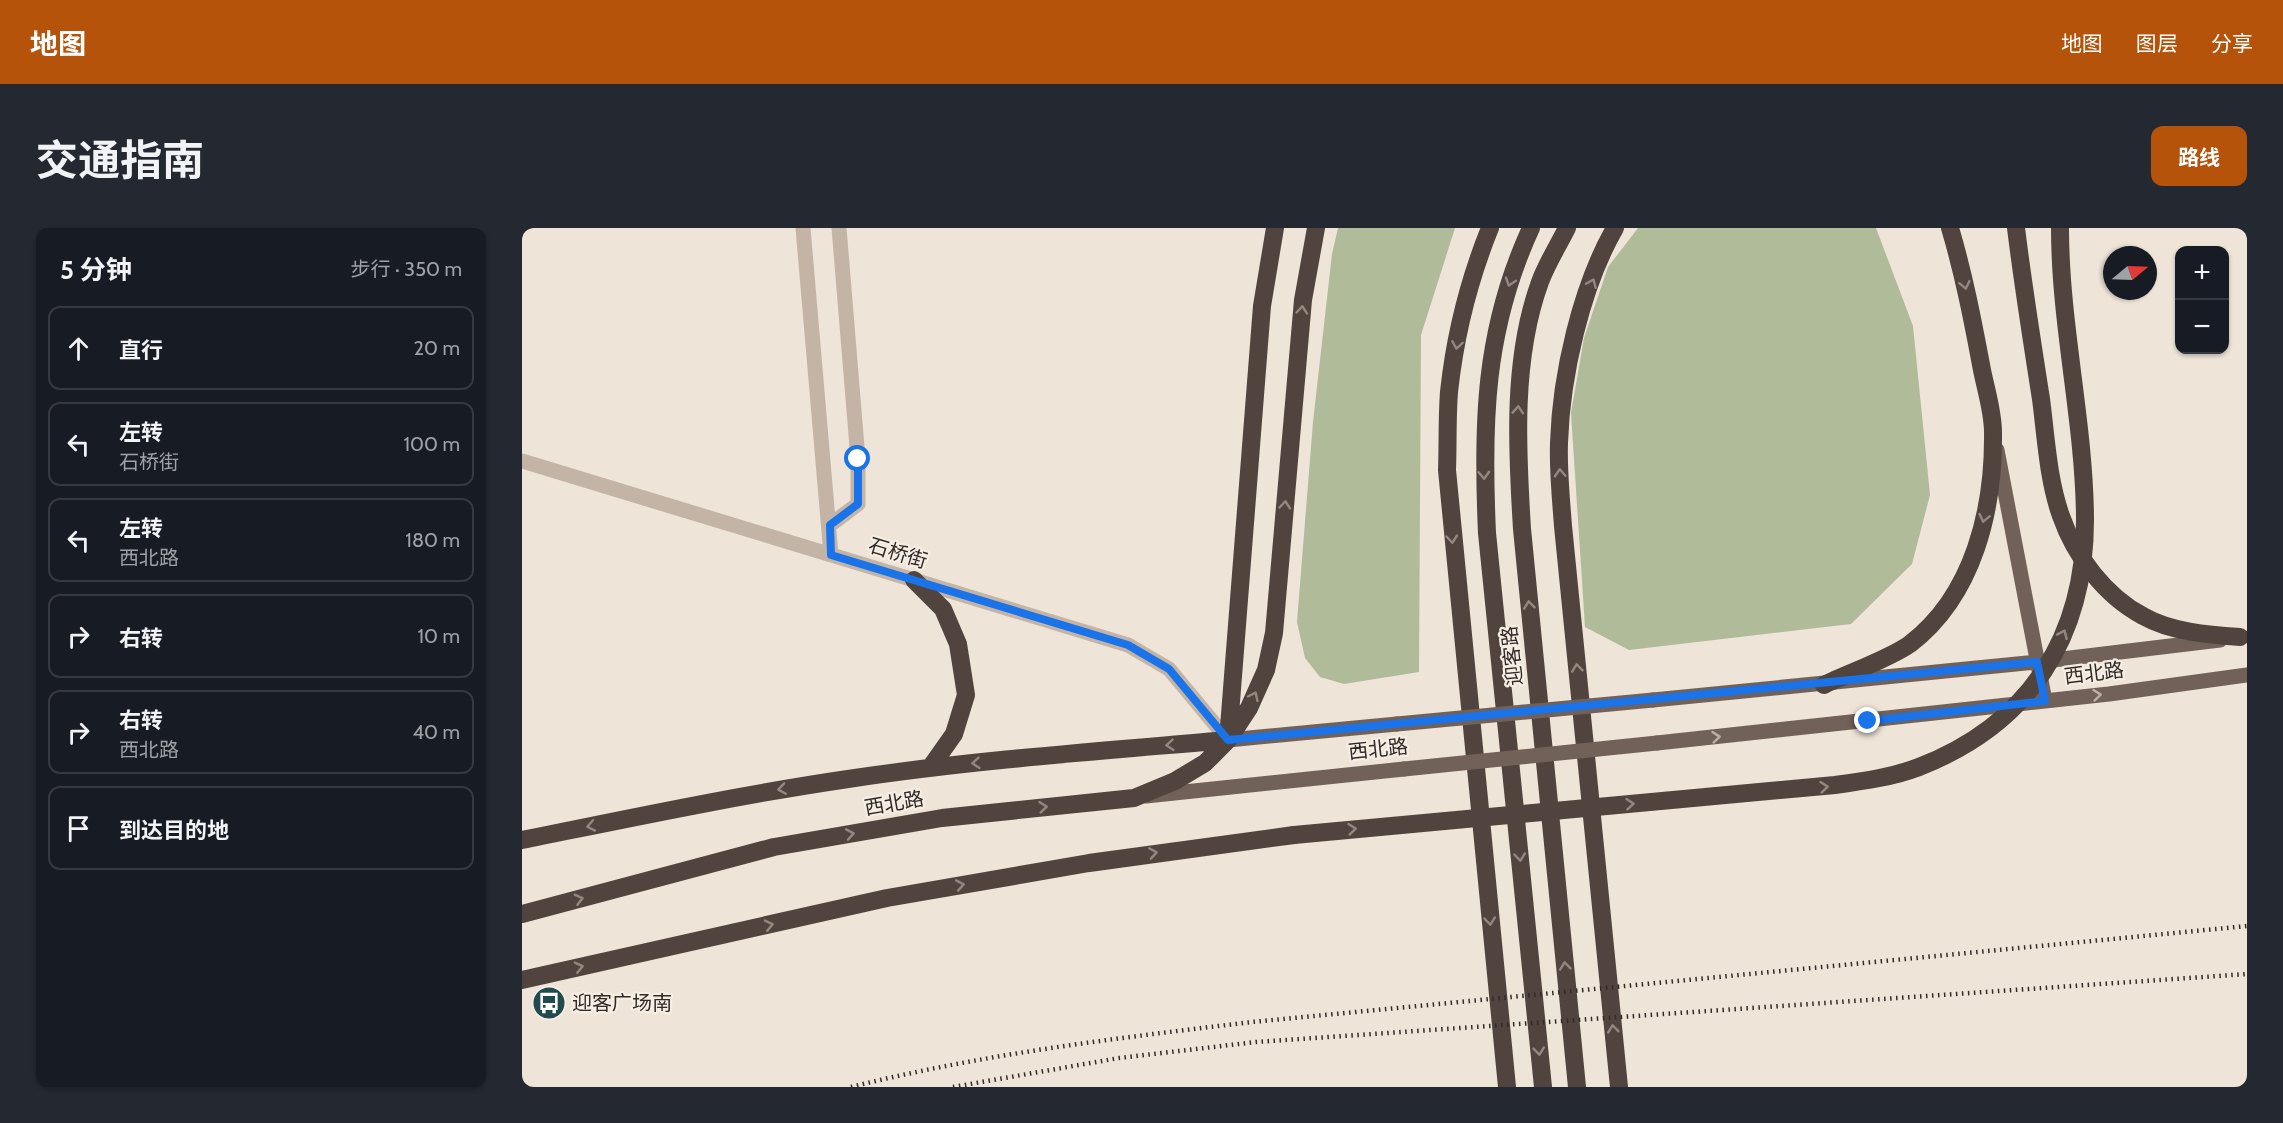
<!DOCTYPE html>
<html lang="zh">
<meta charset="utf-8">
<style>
:root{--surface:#171b24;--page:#242831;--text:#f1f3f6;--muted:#9ea1a6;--line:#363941;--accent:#b45309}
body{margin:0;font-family:Cabin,"Noto Sans SC",sans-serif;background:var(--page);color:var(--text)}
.controls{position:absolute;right:18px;top:18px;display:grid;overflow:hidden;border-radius:12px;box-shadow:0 2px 4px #0004}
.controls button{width:54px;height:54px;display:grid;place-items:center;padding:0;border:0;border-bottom:2px solid var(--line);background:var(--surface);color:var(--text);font:30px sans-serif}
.compass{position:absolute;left:1581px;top:18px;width:54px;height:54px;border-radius:50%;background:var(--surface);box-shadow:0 2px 4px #0004;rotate:71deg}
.stop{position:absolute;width:18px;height:18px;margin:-14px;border:4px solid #1a73e8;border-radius:50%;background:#fff}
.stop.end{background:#1a73e8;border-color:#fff;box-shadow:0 2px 6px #0008}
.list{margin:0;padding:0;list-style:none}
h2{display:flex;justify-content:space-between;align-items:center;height:78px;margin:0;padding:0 24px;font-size:26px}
h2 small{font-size:20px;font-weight:400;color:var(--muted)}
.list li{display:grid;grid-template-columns:39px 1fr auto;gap:18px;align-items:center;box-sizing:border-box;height:84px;margin:0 12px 12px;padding:0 12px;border:2px solid var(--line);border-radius:12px}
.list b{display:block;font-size:22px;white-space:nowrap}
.list p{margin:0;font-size:20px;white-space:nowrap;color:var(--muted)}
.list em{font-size:20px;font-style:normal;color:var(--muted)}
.icon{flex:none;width:33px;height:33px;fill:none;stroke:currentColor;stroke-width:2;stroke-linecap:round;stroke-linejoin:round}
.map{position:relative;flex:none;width:1725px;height:859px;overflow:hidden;border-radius:12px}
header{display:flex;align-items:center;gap:36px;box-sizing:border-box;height:84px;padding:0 30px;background:var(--accent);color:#fff}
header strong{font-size:28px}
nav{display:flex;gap:33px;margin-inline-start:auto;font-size:21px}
.intro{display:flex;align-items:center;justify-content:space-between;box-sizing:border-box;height:144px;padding:0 36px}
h1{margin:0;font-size:42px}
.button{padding:15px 27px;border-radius:12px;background:var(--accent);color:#fff;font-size:21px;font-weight:700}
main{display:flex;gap:36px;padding:0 36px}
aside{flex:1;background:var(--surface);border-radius:12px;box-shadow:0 2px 4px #0004}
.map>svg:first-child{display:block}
.green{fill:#b0bb9a}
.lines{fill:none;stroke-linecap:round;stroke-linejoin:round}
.minor{stroke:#c4b4a6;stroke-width:15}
.major{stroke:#726158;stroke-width:15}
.highway{stroke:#51443e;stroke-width:18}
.rail{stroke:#312a26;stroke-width:4.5;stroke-dasharray:1.5 4.5;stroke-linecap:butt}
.major-bridge{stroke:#726158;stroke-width:15}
.highway-bridge{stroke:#51443e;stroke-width:18}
.oneway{stroke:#938880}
.oneway2{stroke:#bbafa5}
.route{stroke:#1a73e8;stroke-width:8}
.labels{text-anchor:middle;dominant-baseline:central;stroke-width:4.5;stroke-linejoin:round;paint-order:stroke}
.street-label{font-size:20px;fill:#312a26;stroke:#f6eee4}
.poi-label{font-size:20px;fill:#312a26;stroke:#f6eee4;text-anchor:start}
</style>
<header>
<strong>地图</strong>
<nav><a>地图</a><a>图层</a><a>分享</a></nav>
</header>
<div class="intro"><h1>交通指南</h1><a class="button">路线</a></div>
<main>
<aside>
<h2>5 分钟<small>步行 · 350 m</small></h2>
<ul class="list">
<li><svg class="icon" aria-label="ahead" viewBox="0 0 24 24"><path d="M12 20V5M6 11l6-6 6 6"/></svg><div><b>直行</b></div><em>20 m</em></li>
<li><svg class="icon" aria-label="left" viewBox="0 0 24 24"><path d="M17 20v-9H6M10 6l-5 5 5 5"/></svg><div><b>左转</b><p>石桥街</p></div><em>100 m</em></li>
<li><svg class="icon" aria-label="left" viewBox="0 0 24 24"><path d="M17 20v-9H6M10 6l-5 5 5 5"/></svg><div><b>左转</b><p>西北路</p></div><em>180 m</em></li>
<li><svg class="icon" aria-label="right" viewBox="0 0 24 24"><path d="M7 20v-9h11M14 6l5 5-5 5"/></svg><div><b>右转</b></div><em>10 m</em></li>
<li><svg class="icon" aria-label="right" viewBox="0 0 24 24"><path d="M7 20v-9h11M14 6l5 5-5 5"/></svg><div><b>右转</b><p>西北路</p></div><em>40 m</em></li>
<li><svg class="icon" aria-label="arrive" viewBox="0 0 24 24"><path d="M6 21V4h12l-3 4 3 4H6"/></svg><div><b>到达目的地</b></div></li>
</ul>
</aside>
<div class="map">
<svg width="1725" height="859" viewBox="0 0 1725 859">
<rect width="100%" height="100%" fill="#eee4d8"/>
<path class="green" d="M816 0H933L899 107 897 444 822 456 798 449 783 430 775 394 791 194 810 26Z
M1116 0H1354L1391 98 1408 267 1390 336 1329 396 1107 422 1063 399 1049 185 1062 110 1086 39Z"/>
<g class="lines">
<path class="minor" d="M281 0 309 327
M0 233 606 417 647 441 706 512
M308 297 336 276V231L317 0"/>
<path class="major" d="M1475 222 1523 473
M1131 472 1515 434 1698 412
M706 512 875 496
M1135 515 1587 466 1725 447
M624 568 882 541"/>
<path class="highway" d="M968 0C947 52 933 108 927 164 925 190 926 216 925 242L985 859
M1009 0C962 102 960 195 965 305L1021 859
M1045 0C1036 18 1025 35 1018 54 990 131 995 220 1000 301L1055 859
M1093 0C1059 59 1039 148 1037 215 1036 243 1039 271 1041 298L1097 859
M1494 0C1501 57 1510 114 1519 171 1524 209 1526 252 1539 288 1553 328 1583 368 1621 388 1649 404 1687 407 1718 409
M392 352 421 381 436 416 444 467 432 506 408 540
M1302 457C1326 445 1367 431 1388 416 1452 367 1472 281 1471 204 1471 184 1464 162 1460 142 1451 94 1442 47 1428 0
M0 612C109 590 217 567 326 551 452 532 579 523 706 512L740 78 753 0
M0 686 252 619 420 590 612 570 653 553 683 535 706 512 727 480 744 442 752 405 781 72 794 0
M0 752 365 670 567 635 772 607"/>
<path class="rail" d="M329 859C461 826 595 810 730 794L1725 698
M431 859 597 830 734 814 1725 746"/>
<path class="major-bridge" d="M875 496 1131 472
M882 541 1135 515"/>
<path class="highway-bridge" d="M772 607 1313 557C1342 553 1371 549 1397 539 1508 496 1564 408 1563 289 1562 192 1538 97 1538 0"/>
</g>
<defs><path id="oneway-chevron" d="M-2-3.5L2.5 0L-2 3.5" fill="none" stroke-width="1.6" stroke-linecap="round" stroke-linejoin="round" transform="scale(1.5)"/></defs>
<g class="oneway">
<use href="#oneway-chevron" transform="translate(988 54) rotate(108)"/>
<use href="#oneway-chevron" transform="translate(1070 55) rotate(-67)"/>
<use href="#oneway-chevron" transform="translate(1443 57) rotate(78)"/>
<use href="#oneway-chevron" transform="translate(780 82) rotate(-85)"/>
<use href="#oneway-chevron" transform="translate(935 117) rotate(99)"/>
<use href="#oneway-chevron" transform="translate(996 182) rotate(-86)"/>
<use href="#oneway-chevron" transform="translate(1038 245) rotate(-93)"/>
<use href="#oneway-chevron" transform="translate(962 247) rotate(88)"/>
<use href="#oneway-chevron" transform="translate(763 277) rotate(-85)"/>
<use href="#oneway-chevron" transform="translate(1462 290) rotate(102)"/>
<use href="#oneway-chevron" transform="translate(930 311) rotate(85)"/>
<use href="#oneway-chevron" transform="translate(1007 377) rotate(-96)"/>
<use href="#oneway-chevron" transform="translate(1541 406) rotate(-66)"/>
<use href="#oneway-chevron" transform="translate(1055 440) rotate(-96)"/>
<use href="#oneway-chevron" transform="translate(732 468) rotate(-65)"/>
<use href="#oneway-chevron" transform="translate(648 517) rotate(175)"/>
<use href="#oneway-chevron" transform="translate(454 535) rotate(175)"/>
<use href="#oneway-chevron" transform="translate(1302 559) rotate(-6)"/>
<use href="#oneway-chevron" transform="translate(260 561) rotate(171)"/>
<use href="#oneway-chevron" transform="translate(1108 576) rotate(-5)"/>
<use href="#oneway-chevron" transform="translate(521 579) rotate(-6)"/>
<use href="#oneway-chevron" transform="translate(69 598) rotate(169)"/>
<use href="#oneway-chevron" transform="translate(830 601) rotate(-6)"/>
<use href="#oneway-chevron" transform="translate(328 606) rotate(-10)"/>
<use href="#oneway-chevron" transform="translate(631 625) rotate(-9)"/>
<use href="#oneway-chevron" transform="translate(998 629) rotate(84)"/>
<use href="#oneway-chevron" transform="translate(438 657) rotate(-10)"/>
<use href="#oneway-chevron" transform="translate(57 671) rotate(-15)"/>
<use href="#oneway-chevron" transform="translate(968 693) rotate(84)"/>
<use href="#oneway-chevron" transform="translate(247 697) rotate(-13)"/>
<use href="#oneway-chevron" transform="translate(1043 738) rotate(-96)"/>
<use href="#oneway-chevron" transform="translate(57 739) rotate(-13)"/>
<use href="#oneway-chevron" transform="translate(1091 801) rotate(-96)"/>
<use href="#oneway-chevron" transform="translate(1017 823) rotate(84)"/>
</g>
<g class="oneway2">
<use href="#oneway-chevron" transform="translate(1575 467) rotate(-6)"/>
<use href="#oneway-chevron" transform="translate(1194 509) rotate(-6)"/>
</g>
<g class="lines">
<path class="route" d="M336 231V276L308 297 309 327 606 417 647 441 706 512 1515 434 1523 473 1346 493"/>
</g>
<defs>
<symbol id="bus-disc" viewBox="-11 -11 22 22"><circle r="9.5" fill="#204a4e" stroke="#f6eee4"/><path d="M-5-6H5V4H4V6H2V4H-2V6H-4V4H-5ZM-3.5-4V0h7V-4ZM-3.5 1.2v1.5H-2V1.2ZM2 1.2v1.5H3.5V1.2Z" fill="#fff"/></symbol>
</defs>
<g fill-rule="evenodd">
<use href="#bus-disc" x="8" y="756" width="38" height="38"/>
</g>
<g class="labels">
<g class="street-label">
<text transform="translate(376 325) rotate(17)">石桥街</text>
<text transform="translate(990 428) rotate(-96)">迎客路</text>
<text transform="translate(1572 445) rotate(-7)">西北路</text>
<text transform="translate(856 521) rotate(-6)">西北路</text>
<text transform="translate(372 575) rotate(-10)">西北路</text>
</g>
<g class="poi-label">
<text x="50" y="775">迎客广场南</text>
</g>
</g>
</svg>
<div class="controls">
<button>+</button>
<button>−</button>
</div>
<svg class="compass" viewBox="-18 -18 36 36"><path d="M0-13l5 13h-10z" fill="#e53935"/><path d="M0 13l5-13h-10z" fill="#9ea1a6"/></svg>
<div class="stop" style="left:336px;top:231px"></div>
<div class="stop end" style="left:1346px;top:493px"></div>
</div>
</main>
